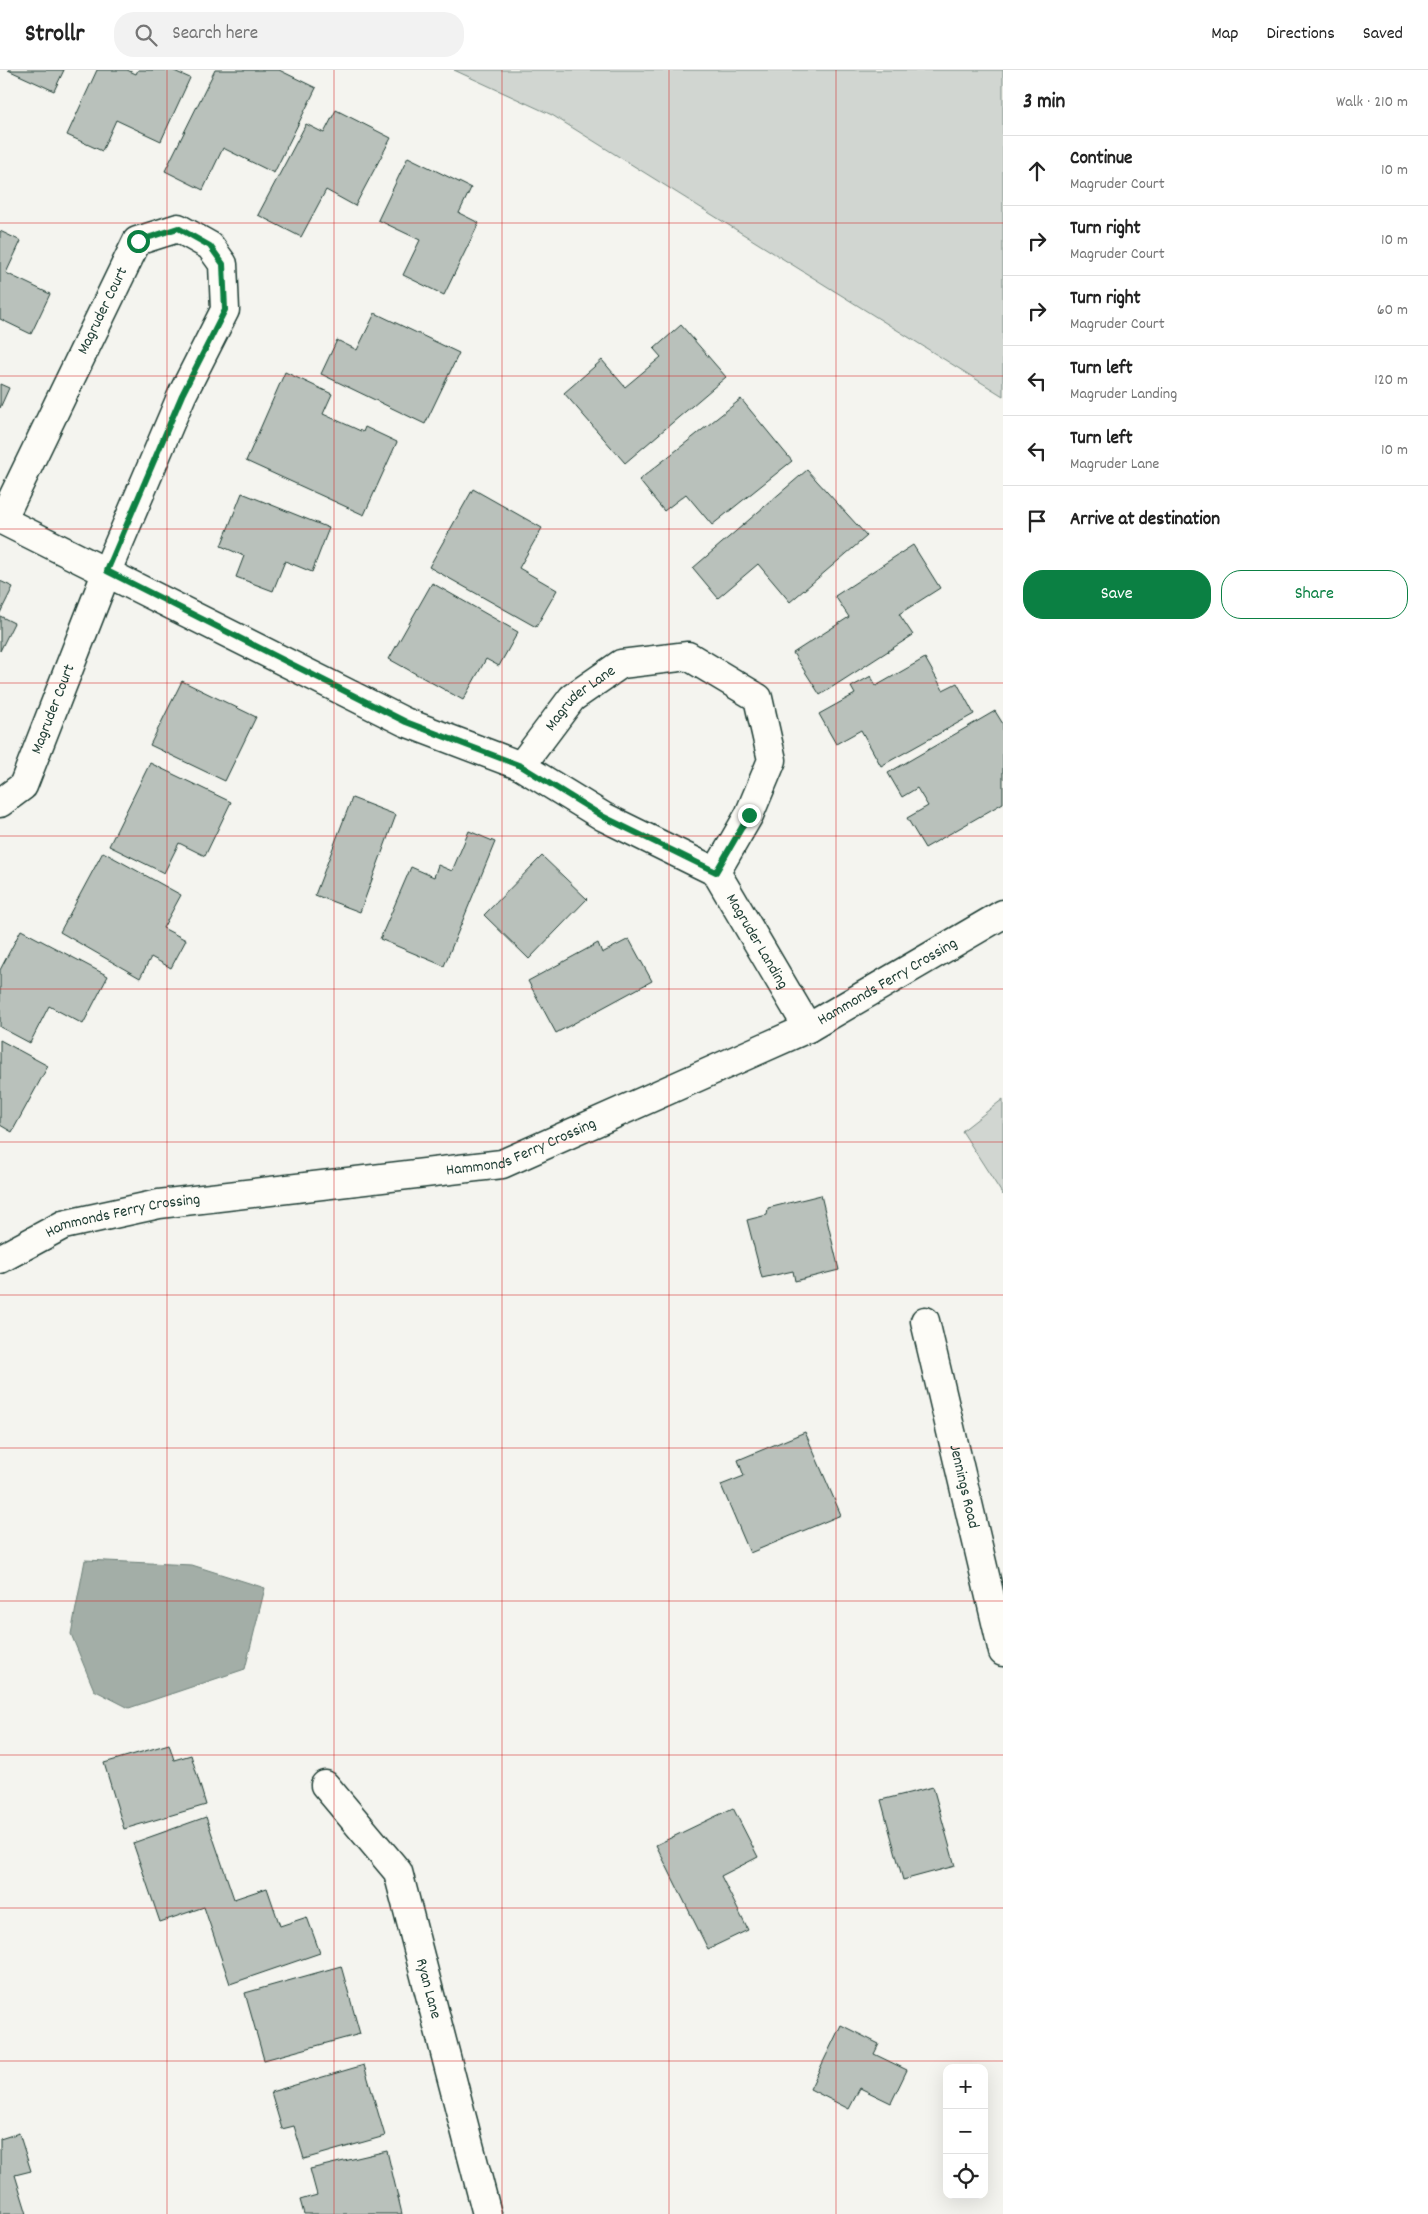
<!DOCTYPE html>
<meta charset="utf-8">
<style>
:root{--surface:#fff;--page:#f2f2f2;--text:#222;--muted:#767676;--line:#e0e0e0;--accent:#0b8043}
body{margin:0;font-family:Dekko,sans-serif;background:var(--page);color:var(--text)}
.controls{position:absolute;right:15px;bottom:15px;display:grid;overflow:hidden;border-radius:10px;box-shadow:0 5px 20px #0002}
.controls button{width:45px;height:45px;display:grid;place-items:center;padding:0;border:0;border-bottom:1px solid var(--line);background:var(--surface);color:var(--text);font:25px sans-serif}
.stop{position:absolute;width:15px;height:15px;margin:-11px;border:4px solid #0b8043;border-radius:50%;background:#fff}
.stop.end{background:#0b8043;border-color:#fff;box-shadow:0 1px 5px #0008}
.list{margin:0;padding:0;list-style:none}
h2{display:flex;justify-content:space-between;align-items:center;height:65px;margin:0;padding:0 20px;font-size:21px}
h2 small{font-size:16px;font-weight:400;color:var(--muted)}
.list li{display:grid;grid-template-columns:32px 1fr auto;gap:15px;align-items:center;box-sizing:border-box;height:70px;padding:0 20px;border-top:1px solid var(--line)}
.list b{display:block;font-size:19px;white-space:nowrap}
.list p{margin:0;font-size:16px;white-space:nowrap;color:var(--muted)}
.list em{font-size:16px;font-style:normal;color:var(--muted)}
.actions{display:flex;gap:10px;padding:15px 20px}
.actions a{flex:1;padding:11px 0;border:1px solid var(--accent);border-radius:20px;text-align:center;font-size:18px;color:var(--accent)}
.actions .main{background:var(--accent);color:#fff}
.icon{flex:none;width:28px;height:28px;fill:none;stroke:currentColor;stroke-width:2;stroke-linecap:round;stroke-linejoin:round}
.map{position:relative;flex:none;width:1003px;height:2144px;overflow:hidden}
header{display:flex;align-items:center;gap:30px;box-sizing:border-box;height:70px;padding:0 25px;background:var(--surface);border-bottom:1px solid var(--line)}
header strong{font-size:24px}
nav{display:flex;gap:28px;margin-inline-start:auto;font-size:18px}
.search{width:350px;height:45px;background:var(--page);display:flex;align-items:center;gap:12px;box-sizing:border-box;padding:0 18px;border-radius:20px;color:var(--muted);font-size:19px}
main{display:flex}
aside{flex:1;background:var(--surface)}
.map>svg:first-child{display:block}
.green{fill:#d1d6d1;stroke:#788a82}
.water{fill:#a3aea7;stroke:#6e8179}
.building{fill:#b9c1bb;stroke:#1f3d34}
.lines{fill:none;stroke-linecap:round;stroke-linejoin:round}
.street-casing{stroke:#1f3d34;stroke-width:31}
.street{stroke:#fdfcf7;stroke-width:28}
.route{stroke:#0b8043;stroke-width:6}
.grid{fill:none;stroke:#d62828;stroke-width:1;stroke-opacity:0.55}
.labels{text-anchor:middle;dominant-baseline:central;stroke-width:4;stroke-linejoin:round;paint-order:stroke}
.street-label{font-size:16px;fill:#1f3d34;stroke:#fdfcf7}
</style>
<header>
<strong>Strollr</strong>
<div class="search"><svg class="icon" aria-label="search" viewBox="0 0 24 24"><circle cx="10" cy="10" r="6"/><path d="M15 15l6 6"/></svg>Search here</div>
<nav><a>Map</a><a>Directions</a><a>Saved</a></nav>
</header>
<main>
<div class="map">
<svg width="1003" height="2144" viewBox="0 0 1003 2144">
<rect width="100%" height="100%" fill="#f4f4ef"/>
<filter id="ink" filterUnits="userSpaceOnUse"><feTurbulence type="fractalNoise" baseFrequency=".02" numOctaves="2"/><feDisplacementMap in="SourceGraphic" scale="10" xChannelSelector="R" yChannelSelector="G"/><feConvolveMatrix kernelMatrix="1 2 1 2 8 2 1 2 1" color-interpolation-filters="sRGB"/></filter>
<g filter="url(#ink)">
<path class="green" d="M454 0H1003V326L552 45Z
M1003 1029V1125L962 1061Z"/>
<path class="water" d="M85 1490 192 1495 265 1518 245 1599 129 1638 94 1620 71 1564Z"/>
<path class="building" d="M8 0H64L54 21Z
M97 0H127L136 4 138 0H172L190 8 161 71 116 50 102 81 67 65Z
M215 0H279L316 18 274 103 223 78 203 120 165 101Z
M336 40 391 68 355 136 326 120 301 167 258 145 306 54 324 63Z
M408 87 471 118 459 143 479 153 444 225 403 205 420 170 378 150Z
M0 161 21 171 6 203 50 224 31 264 0 249Z
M375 243 459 283 425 354 321 304 337 270 357 280Z
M681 255 726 307 625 393 564 323 602 290 625 317 661 287 654 279Z
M285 302 332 324 323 344 363 362 365 357 397 372 364 445 246 391Z
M0 314 9 318 0 338Z
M741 329 792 391 712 455 686 424 664 441 639 410Z
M807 400 867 466 790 532 758 494 718 528 693 498Z
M473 419 542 458 519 498 557 520 536 557 429 497Z
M242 423 329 458 312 502 285 491 273 521 236 507 244 486 221 476Z
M913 475 940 518 899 544 913 565 820 625 793 583 849 547 835 526Z
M0 511 13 517 0 543Z
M432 513 518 562 499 596 486 589 463 630 389 589Z
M0 546 14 553 0 581Z
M925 588 943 620 957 613 974 644 881 696 861 660 836 674 819 644 855 624 851 617 871 606 876 616Z
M182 611 256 647 225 711 150 675Z
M995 641 1003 654V733L925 778 907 748 928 736 917 718 902 727 888 703Z
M150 693 231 732 205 786 179 773 164 803 109 776Z
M352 728 396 745 360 842 315 825Z
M469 761 495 772 444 896 380 869 411 797 434 807 438 795 452 801Z
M103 782 181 825 163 858 186 870 171 898 151 887 140 908 60 862Z
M542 786 587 829 529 889 484 845Z
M21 860 108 906 83 954 49 936 30 973 0 957V900Z
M629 869 652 911 556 963 528 911 598 873 602 883Z
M0 970 48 996 12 1062 0 1055Z
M821 1125 839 1200 795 1211 793 1201 762 1208 747 1150 767 1145 768 1138Z
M805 1362 841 1445 750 1483 721 1415 744 1406 738 1390Z
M169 1674 174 1690 191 1685 206 1735 124 1759 104 1693Z
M933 1717 955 1796 903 1810 881 1730Z
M733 1738 758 1787 721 1806 748 1860 708 1879 656 1775Z
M206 1747 234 1829 267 1818 280 1856 307 1847 320 1883 230 1914 204 1837 160 1852 133 1773Z
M341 1896 360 1964 264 1990 245 1923Z
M841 1955 879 1974 874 1984 907 2000 891 2033 860 2018 849 2039 810 2019Z
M364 1995 385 2066 304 2089 294 2056 282 2059 271 2022Z
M19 2063 31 2101 15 2105 27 2144H0V2069Z
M387 2081 402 2144H304L300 2130 317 2125 310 2099Z"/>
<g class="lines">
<defs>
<g id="street">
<path id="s1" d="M0 449 405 652 521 696 604 747 716 802 808 958"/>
<path id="s2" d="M521 696 572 628 621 594 688 586 758 628 772 690 749 745 716 802"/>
<path id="s3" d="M0 733 23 716 107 501 182 325 225 240 223 194 210 176 178 158 137 171 2 450"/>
<path id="s4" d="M0 1189 63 1155 159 1134 502 1094 808 958 1003 844"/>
<path id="s5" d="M925 1251 1003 1582"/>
<path id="s6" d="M325 1715 398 1802 487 2144"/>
</g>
</defs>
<use href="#street" class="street-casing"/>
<use href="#street" class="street"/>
</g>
</g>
<g class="lines" filter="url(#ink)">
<path class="route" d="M138 171 178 158 210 176 223 194 225 240 182 325 107 501 406 652 521 696 604 747 716 802 749 745"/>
</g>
<path class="grid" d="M167 0V2144M334 0V2144M502 0V2144M669 0V2144M836 0V2144M0 153H1003M0 306H1003M0 459H1003M0 613H1003M0 766H1003M0 919H1003M0 1072H1003M0 1225H1003M0 1378H1003M0 1531H1003M0 1685H1003M0 1838H1003M0 1991H1003"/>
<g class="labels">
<g class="street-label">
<text transform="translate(103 241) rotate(-64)">Magruder Court</text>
<text stroke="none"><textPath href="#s2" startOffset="91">Magruder Lane</textPath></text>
<text stroke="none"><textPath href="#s3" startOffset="111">Magruder Court</textPath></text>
<text stroke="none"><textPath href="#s1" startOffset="880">Magruder Landing</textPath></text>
<text stroke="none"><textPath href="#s4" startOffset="942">Hammonds Ferry Crossing</textPath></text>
<text stroke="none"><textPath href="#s4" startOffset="538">Hammonds Ferry Crossing</textPath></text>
<text stroke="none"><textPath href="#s4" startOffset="132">Hammonds Ferry Crossing</textPath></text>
<text stroke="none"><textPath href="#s5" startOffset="170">Jennings Road</textPath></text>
<text stroke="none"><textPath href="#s6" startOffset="234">Ryan Lane</textPath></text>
</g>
</g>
</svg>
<div class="controls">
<button>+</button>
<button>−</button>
<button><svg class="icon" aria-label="locate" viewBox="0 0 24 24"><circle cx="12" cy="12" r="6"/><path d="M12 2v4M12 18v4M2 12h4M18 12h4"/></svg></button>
</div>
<div class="stop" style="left:138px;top:171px"></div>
<div class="stop end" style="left:749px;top:745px"></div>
</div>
<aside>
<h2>3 min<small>Walk · 210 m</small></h2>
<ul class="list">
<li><svg class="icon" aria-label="ahead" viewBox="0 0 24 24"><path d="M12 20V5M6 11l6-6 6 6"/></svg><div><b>Continue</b><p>Magruder Court</p></div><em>10 m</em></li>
<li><svg class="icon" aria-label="right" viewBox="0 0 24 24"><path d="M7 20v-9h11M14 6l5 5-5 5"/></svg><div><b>Turn right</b><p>Magruder Court</p></div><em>10 m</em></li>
<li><svg class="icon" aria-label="right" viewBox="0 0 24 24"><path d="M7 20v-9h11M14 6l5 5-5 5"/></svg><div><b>Turn right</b><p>Magruder Court</p></div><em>60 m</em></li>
<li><svg class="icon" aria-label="left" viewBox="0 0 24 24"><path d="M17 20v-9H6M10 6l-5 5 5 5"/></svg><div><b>Turn left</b><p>Magruder Landing</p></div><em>120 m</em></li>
<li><svg class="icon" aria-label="left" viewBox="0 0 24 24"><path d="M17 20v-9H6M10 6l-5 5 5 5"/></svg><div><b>Turn left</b><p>Magruder Lane</p></div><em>10 m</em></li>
<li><svg class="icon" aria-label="arrive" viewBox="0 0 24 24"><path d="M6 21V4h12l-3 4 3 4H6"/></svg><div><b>Arrive at destination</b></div></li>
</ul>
<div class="actions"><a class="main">Save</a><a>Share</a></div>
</aside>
</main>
